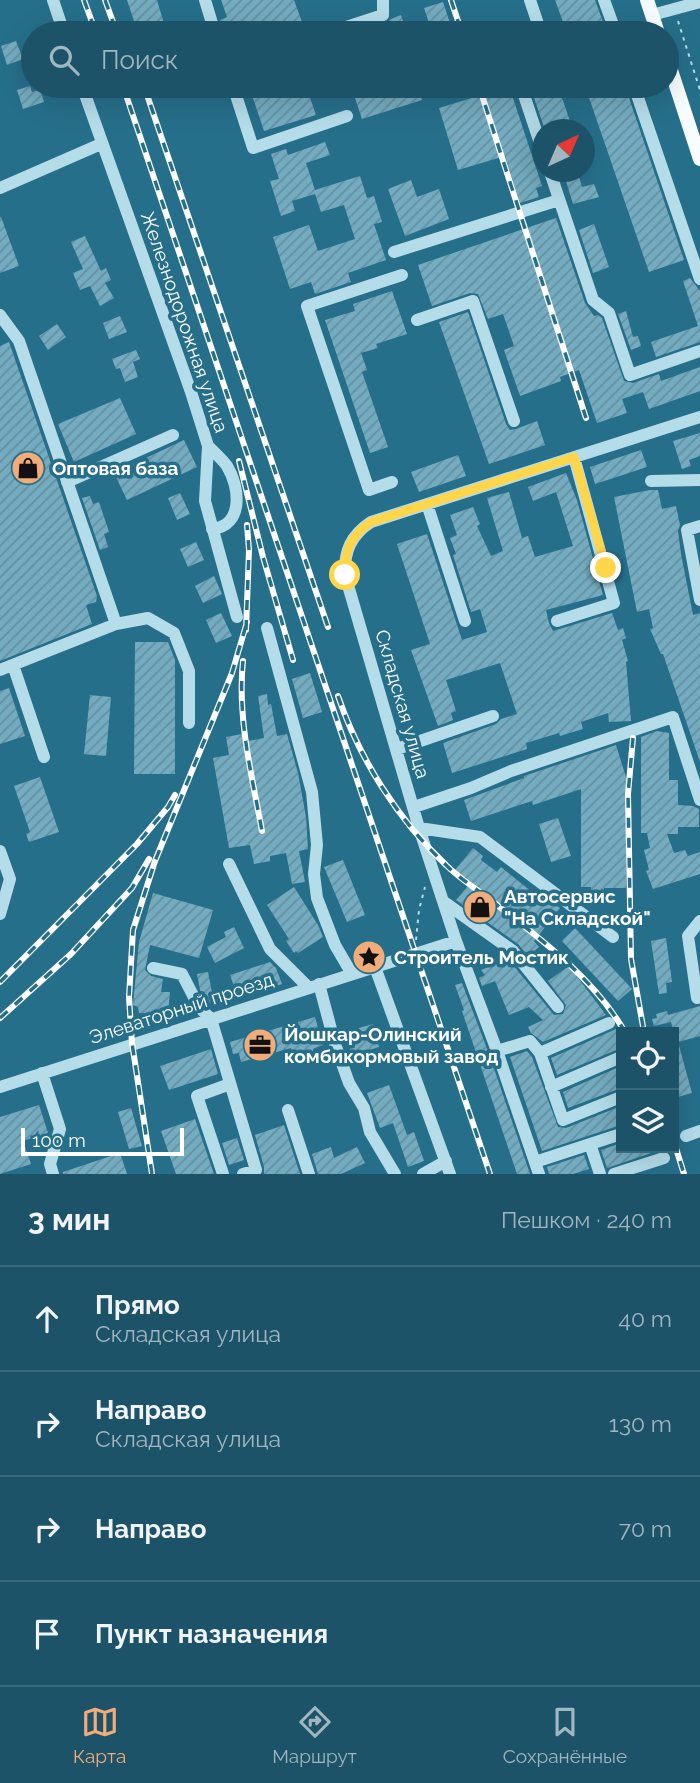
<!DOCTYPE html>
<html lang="ru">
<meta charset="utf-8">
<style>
:root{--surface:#1c5368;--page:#25596e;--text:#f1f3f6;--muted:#a0b6c0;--line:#3a697c;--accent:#f2ac79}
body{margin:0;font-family:Raleway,sans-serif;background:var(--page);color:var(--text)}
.controls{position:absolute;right:21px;bottom:21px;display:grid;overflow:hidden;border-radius:0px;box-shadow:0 7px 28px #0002}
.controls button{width:63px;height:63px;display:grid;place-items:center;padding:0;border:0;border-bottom:2px solid var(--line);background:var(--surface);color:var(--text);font:35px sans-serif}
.compass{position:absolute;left:532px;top:119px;width:63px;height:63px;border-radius:50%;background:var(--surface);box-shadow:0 7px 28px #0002;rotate:44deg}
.scale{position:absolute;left:21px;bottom:18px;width:163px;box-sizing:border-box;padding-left:7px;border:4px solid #fff;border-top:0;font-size:19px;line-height:24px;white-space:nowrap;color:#fff;-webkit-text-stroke:5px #266f8a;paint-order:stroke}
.stop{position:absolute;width:21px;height:21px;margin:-16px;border:5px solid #ffd54a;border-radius:50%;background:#fff}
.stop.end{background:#ffd54a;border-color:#fff;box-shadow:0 2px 7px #0008}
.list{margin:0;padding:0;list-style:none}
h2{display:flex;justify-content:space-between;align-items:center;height:91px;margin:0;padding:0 28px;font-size:30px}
h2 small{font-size:23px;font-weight:400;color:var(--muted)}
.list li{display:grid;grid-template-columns:46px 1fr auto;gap:21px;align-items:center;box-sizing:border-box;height:105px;padding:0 28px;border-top:2px solid var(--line)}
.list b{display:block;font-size:26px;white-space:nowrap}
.list p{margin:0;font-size:23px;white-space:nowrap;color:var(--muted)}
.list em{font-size:23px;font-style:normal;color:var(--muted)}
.icon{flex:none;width:38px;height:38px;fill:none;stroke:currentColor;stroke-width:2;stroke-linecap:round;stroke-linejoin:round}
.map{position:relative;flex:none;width:700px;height:1174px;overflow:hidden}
.search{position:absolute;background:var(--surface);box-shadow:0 7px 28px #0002;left:21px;right:21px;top:21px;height:77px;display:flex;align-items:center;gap:18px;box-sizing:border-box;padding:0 24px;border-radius:38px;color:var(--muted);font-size:26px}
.sheet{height:511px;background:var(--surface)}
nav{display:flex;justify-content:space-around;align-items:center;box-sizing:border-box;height:98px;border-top:2px solid var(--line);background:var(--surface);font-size:19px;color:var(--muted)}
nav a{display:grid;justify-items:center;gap:4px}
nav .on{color:var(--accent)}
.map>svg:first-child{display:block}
.building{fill:url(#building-hatch)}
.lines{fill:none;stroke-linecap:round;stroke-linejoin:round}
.path{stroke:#b4dce9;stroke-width:2;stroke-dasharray:3.5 5;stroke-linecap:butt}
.minor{stroke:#b4dce9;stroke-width:12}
.major{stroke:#f7fcfe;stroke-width:14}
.rail-casing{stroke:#fff;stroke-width:6}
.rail{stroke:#266f8a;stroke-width:3.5;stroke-dasharray:10;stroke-linecap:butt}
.route{stroke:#ffd54a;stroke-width:9}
.labels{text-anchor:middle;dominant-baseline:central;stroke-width:7;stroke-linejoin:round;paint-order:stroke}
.street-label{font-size:19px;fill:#fff;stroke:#266f8a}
.poi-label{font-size:19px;font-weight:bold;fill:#fff;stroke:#266f8a;text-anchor:start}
</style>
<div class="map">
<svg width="700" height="1174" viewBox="0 0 700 1174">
<defs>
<pattern id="building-hatch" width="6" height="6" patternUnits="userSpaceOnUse" patternTransform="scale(1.75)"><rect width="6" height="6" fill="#73acc1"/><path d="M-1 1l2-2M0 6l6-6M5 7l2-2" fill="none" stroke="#678f9e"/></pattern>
</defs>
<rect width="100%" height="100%" fill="#266f8a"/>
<path class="building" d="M127 0H157L165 27 160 28 162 33H138Z
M221 0H294L306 33H225L220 20 227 17Z
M555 0H595L607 33H567Z
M443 2 451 26 432 32 424 8Z
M401 15 407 33H355L386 23 391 19Z
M16 41 23 59 7 65 1 46Z
M30 86 32 92 40 89 44 102 23 109 17 90Z
M249 86H306L316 115 264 131Z
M351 86H372L376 97 410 86H418L422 100 362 119Z
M494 86H509L542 186 536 188 539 197 520 203 505 156 458 170 439 108 485 94 484 89Z
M530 86H558L573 130H545Z
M585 86H625L684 260 649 272Z
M325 142 330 155 306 163 315 190 360 176 367 198 374 196 382 222 374 224 386 260 348 273 351 282 315 294 311 282 290 289 273 237 309 225 318 251 355 239 344 205 321 212 315 194 292 201 295 211 281 216 270 181 279 179 271 154 286 149 288 155Z
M579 177 582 187 594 184 599 197 573 204 566 181Z
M411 180 417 197 439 189 449 219 405 236 388 189Z
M1 217 19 266 0 273V218Z
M556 218 585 303 594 316 598 315 602 318 624 381 633 383 659 374 661 381 700 367V391L649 409 643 392 622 399 627 413 597 423 579 370 560 377 561 381 520 396 504 350 514 346 503 314 488 319 478 294 470 293 432 306 418 265Z
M594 224 609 267 593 273 579 230Z
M85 236 101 271 106 268 111 280 105 283 114 298 100 306 90 286 80 290 73 273 83 269 71 242Z
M690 278 700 291V342L656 357 651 342 698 326 683 281Z
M392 291 407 334 376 344 378 348 361 353 367 370 362 372 388 447 370 453 325 320 355 311 353 304Z
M626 311 633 337 638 336 641 346 631 350 618 314Z
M468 312 506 424 510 430 516 429 537 421 545 445 489 464 439 322Z
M120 316 127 332 109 339 103 323Z
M57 324 66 337 48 350 39 336Z
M9 342 97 596 96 602 86 605 92 624 0 661V346Z
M136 350 140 359 133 362 138 377 125 382 120 368 116 369 112 359Z
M120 398 136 434 74 462 58 424Z
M700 433V456L689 460 691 466 682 469 673 441Z
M184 440 197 467 127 500 114 473Z
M641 450 647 467 595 484 590 467Z
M458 455 466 476 419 492 411 472Z
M566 473 577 500 603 595 546 610 549 623 553 631 612 613 618 630 623 628 626 638 622 640 628 661 626 662 631 721 609 722 608 713 581 722 583 729 560 736 559 733 526 743 527 749 452 773 443 743 496 724 501 719 517 714 500 663 446 680 456 711 451 713 453 720 438 726 411 650 430 644 397 544 427 534 462 640 487 632 480 609 471 612 453 555 456 554 450 538 457 535 450 515 473 507 480 524 477 526 491 556 503 551 487 498 509 492 522 538 528 536 535 557 573 546 556 492 533 501 528 487Z
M650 490H658L662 509 676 506 680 525 678 531 681 554 693 615 700 613V762L663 654H661L650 629 653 628 649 609 637 612 614 497Z
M180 493 190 514 177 520 168 498Z
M90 496 93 504 99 502 109 532 104 534 108 547 100 550 82 498Z
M196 542 204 560 188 567 180 549Z
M214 576 222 594 203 603 195 586Z
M221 613 232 636 216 643 206 620Z
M135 642H168L175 660V774H134Z
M310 673 322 712 303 718 292 679Z
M9 688 25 736 0 744V691Z
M267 694 268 705 271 704 277 736 287 734 298 773 306 817 308 849 299 851 305 882 292 884 286 853 270 856V861L254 864 250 845 229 848 213 758 229 755 226 737 242 734 243 742 264 738 258 696Z
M90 695 111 697 106 756 84 754Z
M657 731 669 733V780H678V805L693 806 699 809V827H678V834H667L674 853 685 850 688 856 700 852V874L653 889 646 871 649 870 644 850 650 848 647 833H641V737Z
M616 745 630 790H626V888H604V896H591V887H581V789L533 805 532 801 471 821 464 800 524 778V776Z
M40 777 59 832 29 842 26 834 30 832 14 786Z
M558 818 571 856 551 862 539 824Z
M473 848 483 856 481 860 497 872 501 867 537 896 539 893 560 908 534 941 539 947 531 954 540 963 536 966 518 944 456 900 471 882 455 870Z
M343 860 365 915 347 922 324 867Z
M294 887 318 925 323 937 298 953 296 951 294 953 286 941 289 939 267 905Z
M153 893 213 910 199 958 150 945 145 970 151 976 163 979 161 992H170L168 1013H139L138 1007 133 1005 139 942Z
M234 927 244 948 215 963 207 947 226 937 224 932Z
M575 928 632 989 618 1001 562 941Z
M666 938 672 982 666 983 667 993 659 994 651 941Z
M508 959 554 1015 563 1014 566 1005 548 981 569 966 606 1015 543 1042 531 1033 528 1027 543 1020 529 1007 509 1015 495 981 482 986 479 978 485 975 481 970Z
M270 962 276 968 282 984 238 998 230 975Z
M208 972 214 1002 207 1003 200 990 197 974Z
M462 983 489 1054 530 1174H517L462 1011 464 1010 455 985Z
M700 1006V1036L678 1042 692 1093 674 1098V1032L671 1022 654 1026 652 1019 657 1018 656 1014 667 1011 668 1015Z
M315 1017 323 1045 313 1049 315 1058 304 1061 301 1052 293 1054 291 1048 241 1062 239 1053 233 1054 230 1042Z
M373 1024 379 1047 352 1055 345 1032Z
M616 1029 621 1042V1048L557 1075 551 1058Z
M211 1049 218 1074 169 1090 160 1066Z
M527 1051 532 1057 558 1127 566 1128 621 1106V1125L542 1151 510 1057Z
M621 1066V1088L568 1108 563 1092Z
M389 1085 407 1135 414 1132 424 1161 408 1167 393 1123 380 1128 367 1093Z
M39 1105 48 1133 23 1141 31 1164 0 1174V1117Z
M131 1108 142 1146 129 1149 118 1112Z
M195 1119 214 1174H176L161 1131Z
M284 1125 300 1174H264V1167L255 1135Z
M237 1138 244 1160 229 1165 222 1143Z
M621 1143V1148L663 1149 607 1168 601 1150Z
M331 1147 334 1158 357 1147 365 1163 341 1174H318L312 1154Z
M120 1153 127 1174H63V1172Z
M584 1155 589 1169 573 1174H549L547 1167Z"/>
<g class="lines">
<path class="path" d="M678 21 700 90
M416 940 419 910 425 887"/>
<path class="minor" d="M53 0 64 33
M205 0 215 33
M530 0 541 33
M604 0 616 33
M652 15 700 2
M328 33 383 15V0
M82 86 191 392 208 446 205 501 237 617
M233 86 253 148 347 116
M521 86 542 149
M634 86 700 279
M550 172 593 300 609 313 630 375 700 351
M0 188 101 144
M394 252 559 200
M0 315 19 341 116 624 0 670
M417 320 473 301 514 421
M208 446C214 452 222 459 227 466 240 487 244 526 212 529
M651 481 700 480
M67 482 173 435
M392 482 369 490 307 306 402 275
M427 504 465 621
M700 600 687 530 700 526
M557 621 614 603 574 457
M116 624 148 618 174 633 189 671V723
M267 628 312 792 317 845 314 874 317 898 335 945 352 974
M13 665 44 757
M397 749 493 716
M414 807 471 788 511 771 673 717 700 800
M419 828 480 837 613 937
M0 851 10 879 0 914
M229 864 270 949 309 988
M444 902 513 951 558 1007
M700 921 688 936 697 998 700 997
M456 941 497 1051 539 1174
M153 968 182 974 199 1007 211 1019 256 1170 243 1174
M319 984 335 1044 349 1083 364 1108 370 1132 395 1174
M497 1051 530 1041 540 1053 563 1120 621 1097
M540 1053 609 1023
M42 1073 60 1129 50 1164 53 1174
M0 1087 375 967
M551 1087 621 1057
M288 1110 309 1174
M686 1136 700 1131
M590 1144 600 1174
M535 1162 621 1134
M223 1174 197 1096 230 1084
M423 1174 446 1161
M450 1174 375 967 456 941 419 828 345 575C344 551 351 535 371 522L700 417
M614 1174 664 1158"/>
<path class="major" d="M647 0 658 33
M667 58 700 159"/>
<defs>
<path id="rail" d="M84 0 96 33
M105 0 117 33
M451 0 462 33
M123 86 490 1174
M144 86 328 627
M479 86 586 418
M239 461 263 557 293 660
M246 630 249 550 247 525
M243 661C237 718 252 776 262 831
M338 696C359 758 398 820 446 865 459 878 475 888 488 898 538 937 593 977 625 1032
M633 738 628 794 631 959 644 1032
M0 982 137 844 168 807 175 795
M0 1018 71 954 132 888 149 859
M674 1142 684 1174
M152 1174 132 1043 129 997 133 930 155 861 232 673 247 622"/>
</defs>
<use href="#rail" class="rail-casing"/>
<use href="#rail" class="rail"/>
</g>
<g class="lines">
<path class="route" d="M345 575C344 551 351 535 371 522L574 457 606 568"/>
</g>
<defs>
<symbol id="shop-disc" viewBox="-11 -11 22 22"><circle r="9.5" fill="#f2ac79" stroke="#266f8a"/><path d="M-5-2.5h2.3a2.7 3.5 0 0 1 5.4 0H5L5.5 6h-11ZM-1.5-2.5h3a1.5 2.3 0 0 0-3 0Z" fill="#111"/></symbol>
<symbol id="sight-disc" viewBox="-11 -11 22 22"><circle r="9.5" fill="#f2ac79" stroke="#266f8a"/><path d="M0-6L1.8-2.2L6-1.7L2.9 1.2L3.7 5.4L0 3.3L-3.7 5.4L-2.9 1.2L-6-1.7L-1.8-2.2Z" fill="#111"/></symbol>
<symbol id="office-disc" viewBox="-11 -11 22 22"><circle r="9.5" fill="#f2ac79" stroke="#266f8a"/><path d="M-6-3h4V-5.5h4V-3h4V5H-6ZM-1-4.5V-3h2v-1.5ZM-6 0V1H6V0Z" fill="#111"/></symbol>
</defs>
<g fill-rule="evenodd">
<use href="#shop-disc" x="9" y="449" width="38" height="38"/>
<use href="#shop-disc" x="461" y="888" width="38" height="38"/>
<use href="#sight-disc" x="350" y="938" width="38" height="38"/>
<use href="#office-disc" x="241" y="1026" width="38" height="38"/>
</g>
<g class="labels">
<g class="street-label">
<text transform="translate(185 322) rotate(71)">Железнодорожная улица</text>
<text transform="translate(403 704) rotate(74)">Складская улица</text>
<text transform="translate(181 1008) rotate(-18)">Элеваторный проезд</text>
</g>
<g class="poi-label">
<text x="52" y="468">Оптовая база</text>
<text x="504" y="896">Автосервис<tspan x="504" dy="22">"На Складской"</tspan></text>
<text x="394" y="957">Строитель Мостик</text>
<text x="284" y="1034">Йошкар-Олинский<tspan x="284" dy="22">комбикормовый завод</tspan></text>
</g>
</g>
</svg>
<div class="controls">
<button><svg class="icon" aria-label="locate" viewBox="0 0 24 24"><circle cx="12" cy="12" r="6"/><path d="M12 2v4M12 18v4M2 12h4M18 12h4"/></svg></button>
<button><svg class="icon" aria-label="layers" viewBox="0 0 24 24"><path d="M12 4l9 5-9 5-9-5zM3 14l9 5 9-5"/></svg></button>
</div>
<svg class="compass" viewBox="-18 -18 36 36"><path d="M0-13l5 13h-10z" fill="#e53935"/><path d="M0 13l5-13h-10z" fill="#a0b6c0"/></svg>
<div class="scale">100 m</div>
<div class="stop" style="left:345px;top:575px"></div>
<div class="stop end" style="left:606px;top:568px"></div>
<div class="search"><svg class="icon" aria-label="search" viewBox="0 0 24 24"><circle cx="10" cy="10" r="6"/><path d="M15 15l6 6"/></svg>Поиск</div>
</div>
<section class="sheet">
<h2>3 мин<small>Пешком · 240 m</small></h2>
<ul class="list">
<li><svg class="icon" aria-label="ahead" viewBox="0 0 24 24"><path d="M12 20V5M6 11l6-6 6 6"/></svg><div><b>Прямо</b><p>Складская улица</p></div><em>40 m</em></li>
<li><svg class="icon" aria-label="right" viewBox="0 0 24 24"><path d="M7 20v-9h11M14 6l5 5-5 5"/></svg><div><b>Направо</b><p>Складская улица</p></div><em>130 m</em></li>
<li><svg class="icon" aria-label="right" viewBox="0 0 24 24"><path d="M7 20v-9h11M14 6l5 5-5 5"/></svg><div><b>Направо</b></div><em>70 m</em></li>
<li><svg class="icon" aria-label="arrive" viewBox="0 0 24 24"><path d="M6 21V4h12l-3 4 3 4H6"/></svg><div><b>Пункт назначения</b></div></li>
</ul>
</section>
<nav>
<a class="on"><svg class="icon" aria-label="map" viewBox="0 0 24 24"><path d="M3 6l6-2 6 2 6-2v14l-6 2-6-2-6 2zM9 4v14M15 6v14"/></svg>Карта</a>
<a><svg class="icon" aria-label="directions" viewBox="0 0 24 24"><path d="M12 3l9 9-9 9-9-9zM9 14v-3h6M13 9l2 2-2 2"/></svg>Маршрут</a>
<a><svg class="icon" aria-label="saved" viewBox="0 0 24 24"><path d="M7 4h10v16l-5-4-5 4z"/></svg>Сохранённые</a>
</nav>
